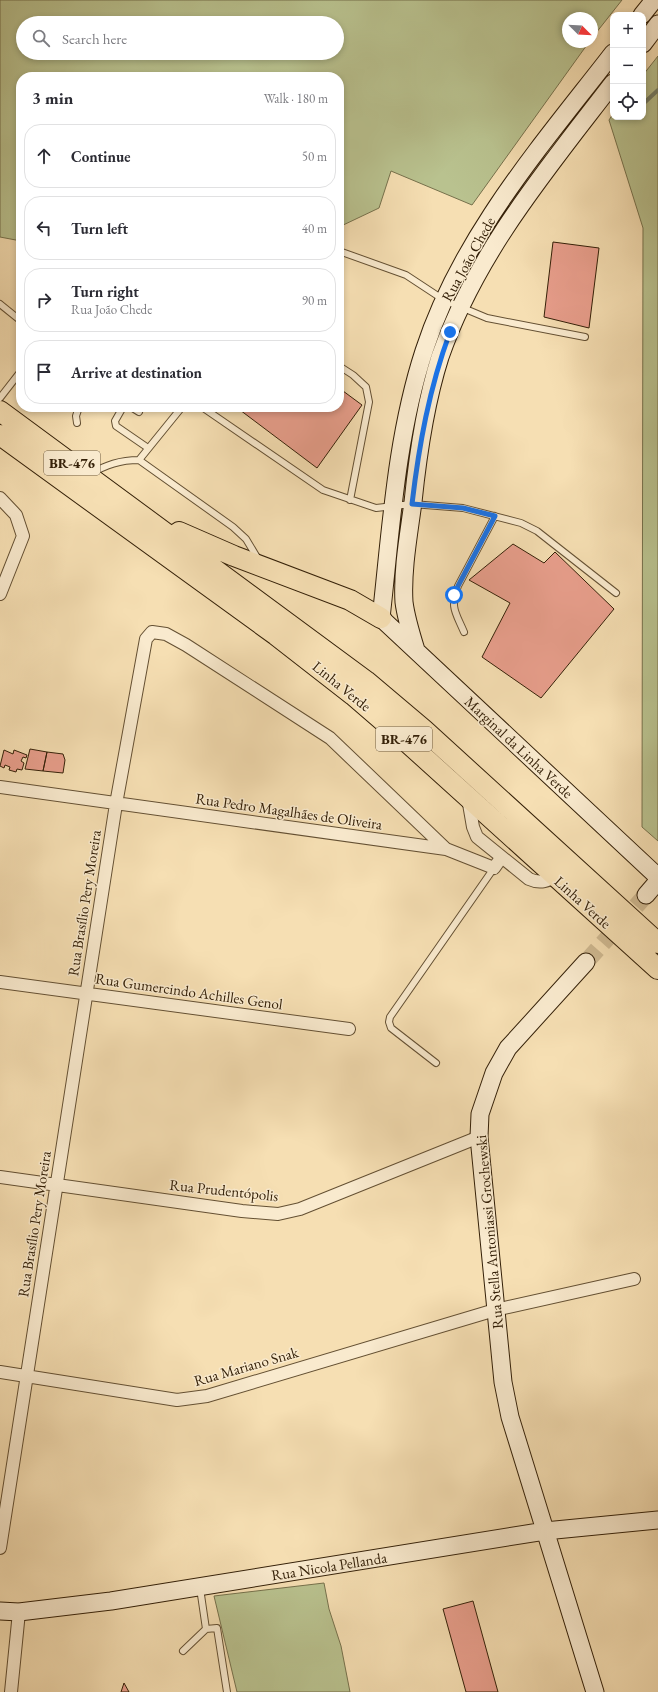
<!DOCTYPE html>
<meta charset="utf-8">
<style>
:root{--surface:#fff;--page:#f7f7f7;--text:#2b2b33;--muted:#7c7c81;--line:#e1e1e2}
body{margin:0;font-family:"EB Garamond",serif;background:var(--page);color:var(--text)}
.controls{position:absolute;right:12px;top:12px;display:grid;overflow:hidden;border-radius:8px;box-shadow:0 2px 6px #0003}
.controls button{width:36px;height:36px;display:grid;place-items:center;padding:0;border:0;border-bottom:1px solid var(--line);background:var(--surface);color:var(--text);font:20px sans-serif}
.compass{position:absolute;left:562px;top:12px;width:36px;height:36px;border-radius:50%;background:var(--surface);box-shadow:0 2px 6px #0003;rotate:114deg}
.stop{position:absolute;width:12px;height:12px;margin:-9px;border:3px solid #1a73e8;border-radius:50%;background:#fff}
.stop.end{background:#1a73e8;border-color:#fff;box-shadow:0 1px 4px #0008}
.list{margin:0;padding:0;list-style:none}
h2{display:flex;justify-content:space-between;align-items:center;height:52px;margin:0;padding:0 16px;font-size:17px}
h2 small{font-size:13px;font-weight:400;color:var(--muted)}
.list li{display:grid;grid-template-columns:26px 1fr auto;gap:12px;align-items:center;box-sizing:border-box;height:64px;margin:0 8px 8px;padding:0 8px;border:1px solid var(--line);border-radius:16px}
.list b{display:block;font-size:15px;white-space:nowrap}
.list p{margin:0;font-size:13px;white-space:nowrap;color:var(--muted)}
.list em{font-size:13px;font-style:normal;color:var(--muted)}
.icon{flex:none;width:22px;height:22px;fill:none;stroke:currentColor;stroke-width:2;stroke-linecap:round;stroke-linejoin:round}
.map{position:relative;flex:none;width:658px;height:1692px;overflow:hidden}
.search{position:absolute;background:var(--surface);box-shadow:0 2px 6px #0003;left:16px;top:16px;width:328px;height:44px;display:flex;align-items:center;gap:10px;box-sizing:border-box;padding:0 14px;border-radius:22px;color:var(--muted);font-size:15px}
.panel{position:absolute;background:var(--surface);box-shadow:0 2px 6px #0003;left:16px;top:72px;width:328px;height:340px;border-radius:16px}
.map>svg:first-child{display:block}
.green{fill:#b9c28f;stroke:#76714c;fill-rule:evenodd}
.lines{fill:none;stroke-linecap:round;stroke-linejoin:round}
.stream{stroke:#737e69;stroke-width:4}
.building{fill:#e99f8d;stroke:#342008}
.secondary-tunnel{stroke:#cfb991;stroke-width:17;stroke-dasharray:17 8;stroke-linecap:butt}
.service-casing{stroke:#645033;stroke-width:8}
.minor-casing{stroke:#645033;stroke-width:14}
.secondary-casing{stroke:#342008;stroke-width:19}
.trunk-casing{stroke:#342008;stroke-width:22}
.service{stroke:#f9eace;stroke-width:6}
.minor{stroke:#f9eace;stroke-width:12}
.secondary{stroke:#f9eace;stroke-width:17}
.trunk{stroke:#f6dfb3;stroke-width:20}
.route{stroke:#1a73e8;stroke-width:5}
.labels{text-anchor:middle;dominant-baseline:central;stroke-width:3;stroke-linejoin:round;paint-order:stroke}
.shield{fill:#f9eace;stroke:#6f5d43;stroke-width:1}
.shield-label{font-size:14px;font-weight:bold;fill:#342008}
.street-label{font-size:15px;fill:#342008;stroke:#f9eace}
</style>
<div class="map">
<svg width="658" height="1692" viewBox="0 0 658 1692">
<rect width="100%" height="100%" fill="#f6dfb3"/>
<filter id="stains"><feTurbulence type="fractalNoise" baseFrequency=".005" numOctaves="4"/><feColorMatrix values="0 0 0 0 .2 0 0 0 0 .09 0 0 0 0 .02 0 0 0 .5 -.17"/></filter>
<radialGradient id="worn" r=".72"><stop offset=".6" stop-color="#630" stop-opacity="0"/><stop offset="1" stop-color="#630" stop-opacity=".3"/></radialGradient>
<path class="green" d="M0 0H622L592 38V18H568V42H589L472 205 391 171 379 208 339 227V77H21V241L0 237ZM23 23H337V53H23Z
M658 56V841L642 827 643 228 609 120 613 114V117H643V75Z
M324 1583 329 1609 341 1646 350 1692H237L214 1596Z"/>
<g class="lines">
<path class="stream" d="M643 104 658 90"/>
</g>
<path class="building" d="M553 242 599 248 589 328 544 317Z
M339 388 362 405 317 468 236 407H339Z
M167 407H181L176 414Z
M513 544 544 563 555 552 614 609 541 698 482 657 510 603 469 580Z
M30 749 47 752 43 771 25 769Z
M4 750 13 754 14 750 27 755 26 758 23 757 21 761 24 763 22 770 17 769 16 772 9 770 10 767 5 765 4 768 0 766Z
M47 752 63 754 65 760 63 773 43 771Z
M473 1601 498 1692H466L443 1609Z
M124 1683 129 1692H121Z"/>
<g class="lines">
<path class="secondary-tunnel" d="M586 962 646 895"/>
<defs>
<path id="service" d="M339 251 406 275 444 300 487 318 585 337
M0 304 21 321
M339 366 353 375 366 387 369 402 350 500
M0 398 21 371
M123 407 115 421 116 426 148 448
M131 407 139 412
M182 407 139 460 233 527 246 539 258 559
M202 407 323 490 376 508 412 504 463 508 521 523 537 531 616 593
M77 423 76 416 79 407
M90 474C106 465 120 460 139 460
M464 632C455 611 450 608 458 586L495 516
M436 1063 391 1028 389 1022 390 1017 494 868
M200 1588 206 1629
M183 1651 206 1629 217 1628 227 1692"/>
<path id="minor" d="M0 498 16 515 23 536 0 594
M0 787 446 849 494 868 501 858
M468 798 473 827 477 837 529 879C540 884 546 881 556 877
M0 982 349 1029
M0 1177 242 1211 278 1214 300 1209 479 1137
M0 1372 177 1400 207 1396 495 1310 634 1279
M0 1548 116 804 146 639 152 632 166 634 186 645 330 738 446 849
M11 1692 19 1612"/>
<path id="secondary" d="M642 15 654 0
M643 44 658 24
M613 53C541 146 461 237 424 351 396 437 391 529 381 618L658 877
M416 650C411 634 406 618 404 602 402 570 409 533 413 502 418 453 425 404 440 357 476 253 547 169 613 83
M646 895 658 881
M586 962 508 1048 494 1073 480 1114 479 1137 503 1382 510 1417 595 1692
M0 1611 19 1612 111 1601 545 1531 658 1520"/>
<path id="trunk" d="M0 411 366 681 424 730 658 943
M0 435 276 635 353 695 397 733 658 969
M179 532 234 556 350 600 381 618"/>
</defs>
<use href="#service" class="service-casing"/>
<use href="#minor" class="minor-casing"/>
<use href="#secondary" class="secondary-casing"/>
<use href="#trunk" class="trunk-casing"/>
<use href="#service" class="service"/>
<use href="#minor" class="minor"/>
<use href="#secondary" class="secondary"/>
<use href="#trunk" class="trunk"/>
</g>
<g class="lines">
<path class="route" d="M450 332C429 389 419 445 412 504L463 508 495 516 458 586 454 595"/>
</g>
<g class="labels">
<g class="shield">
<rect x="44" y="451" width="56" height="24" rx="3"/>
<rect x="376" y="727" width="56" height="24" rx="3"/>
</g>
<g class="shield-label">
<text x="72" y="463">BR-476</text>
<text x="404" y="739">BR-476</text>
</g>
<g class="street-label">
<text transform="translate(468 259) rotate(-61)">Rua João Chede</text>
<text transform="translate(342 686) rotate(39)">Linha Verde</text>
<text transform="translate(519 747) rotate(43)">Marginal da Linha Verde</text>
<text transform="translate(289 811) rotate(8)">Rua Pedro Magalhães de Oliveira</text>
<text transform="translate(583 902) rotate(42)">Linha Verde</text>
<text transform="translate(84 903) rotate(-81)">Rua Brasílio Pery Moreira</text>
<text transform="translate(189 991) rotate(8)">Rua Gumercindo Achilles Genol</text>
<text transform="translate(224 1190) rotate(6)">Rua Prudentópolis</text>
<text transform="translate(34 1224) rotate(-81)">Rua Brasílio Pery Moreira</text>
<text transform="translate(489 1232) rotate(-95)">Rua Stella Antoniassi Grochewski</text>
<text transform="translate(246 1366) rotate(-16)">Rua Mariano Snak</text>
<text transform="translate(329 1566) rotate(-9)">Rua Nicola Pellanda</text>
</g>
</g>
<rect width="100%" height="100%" filter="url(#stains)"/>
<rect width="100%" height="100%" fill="url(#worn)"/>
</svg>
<div class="controls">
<button>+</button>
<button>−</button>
<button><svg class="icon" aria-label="locate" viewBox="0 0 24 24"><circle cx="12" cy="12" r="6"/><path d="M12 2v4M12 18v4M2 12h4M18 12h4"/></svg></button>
</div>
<svg class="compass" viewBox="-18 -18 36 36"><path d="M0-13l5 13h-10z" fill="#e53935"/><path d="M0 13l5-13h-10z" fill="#7c7c81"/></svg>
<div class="stop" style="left:454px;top:595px"></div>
<div class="stop end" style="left:450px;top:332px"></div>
<div class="search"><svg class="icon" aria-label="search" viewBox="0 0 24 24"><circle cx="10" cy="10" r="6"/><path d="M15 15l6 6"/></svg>Search here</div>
<section class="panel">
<h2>3 min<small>Walk · 180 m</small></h2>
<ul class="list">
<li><svg class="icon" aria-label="ahead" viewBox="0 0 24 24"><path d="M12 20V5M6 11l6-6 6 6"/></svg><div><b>Continue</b></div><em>50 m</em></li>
<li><svg class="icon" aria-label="left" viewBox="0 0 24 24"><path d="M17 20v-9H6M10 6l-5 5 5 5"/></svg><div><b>Turn left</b></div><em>40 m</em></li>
<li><svg class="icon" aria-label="right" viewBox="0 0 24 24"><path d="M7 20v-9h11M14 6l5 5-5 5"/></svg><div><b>Turn right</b><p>Rua João Chede</p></div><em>90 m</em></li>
<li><svg class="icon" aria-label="arrive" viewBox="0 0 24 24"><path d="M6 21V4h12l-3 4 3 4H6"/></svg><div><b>Arrive at destination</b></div></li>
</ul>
</section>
</div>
